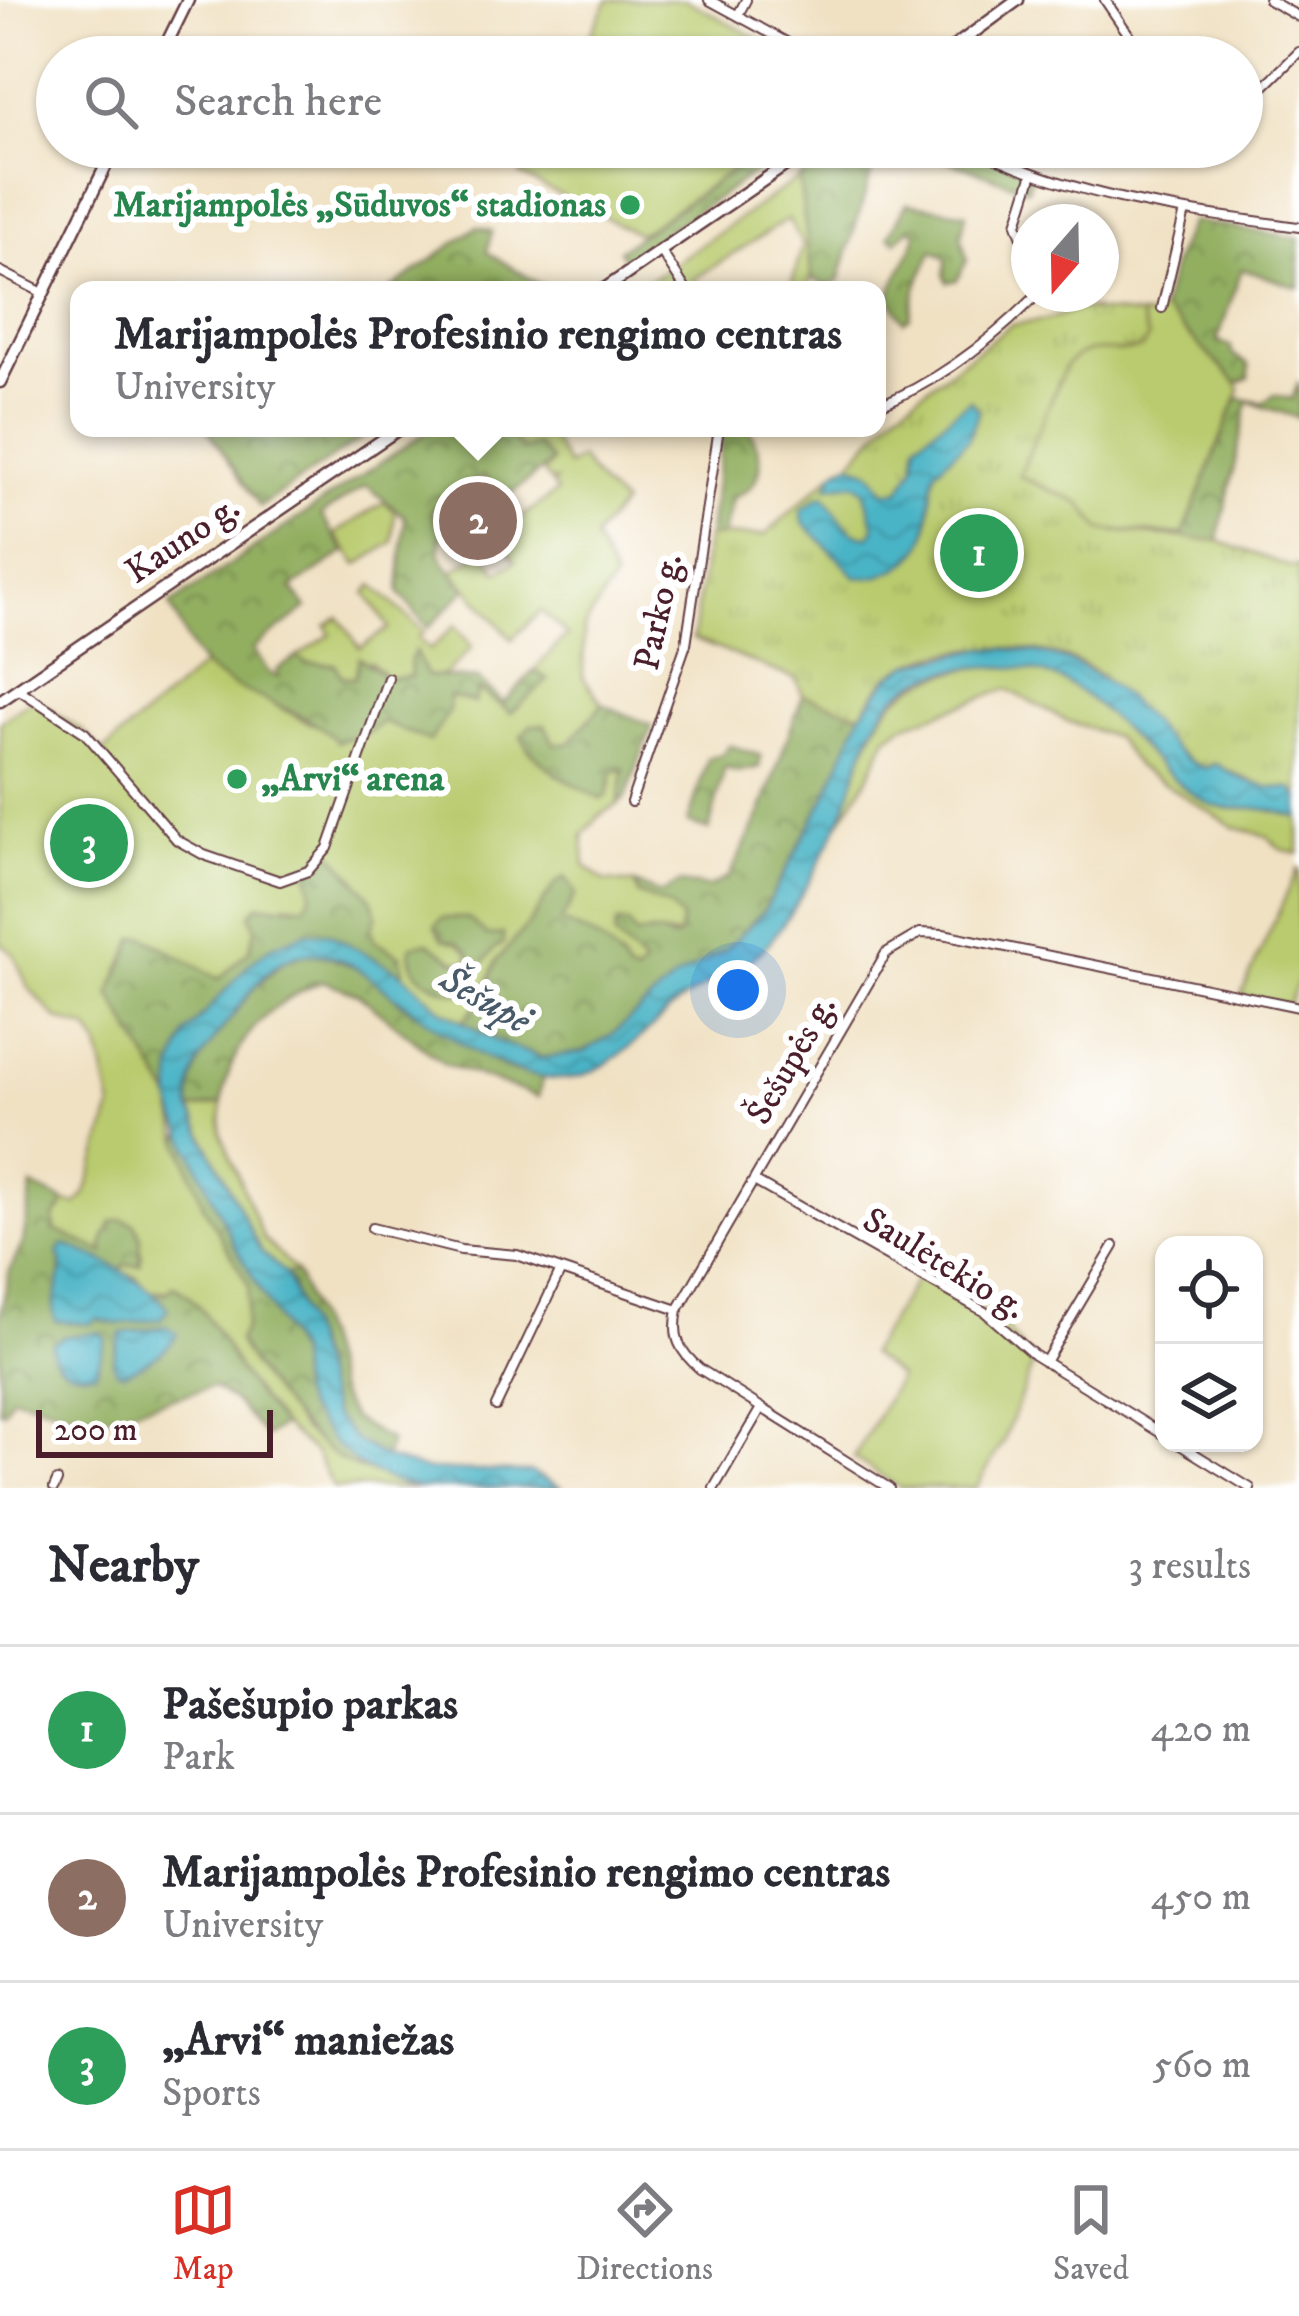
<!DOCTYPE html>
<meta charset="utf-8">
<style>
:root{--surface:#fff;--page:#f7f7f7;--text:#2b2b33;--muted:#7c7c81;--line:#e1e1e2;--accent:#d93025}
body{margin:0;font-family:"IM FELL DW Pica",serif;background:var(--page);color:var(--text)}
.controls{position:absolute;right:36px;bottom:36px;display:grid;overflow:hidden;border-radius:24px;box-shadow:0 3px 9px #0004}
.controls button{width:108px;height:108px;display:grid;place-items:center;padding:0;border:0;border-bottom:3px solid var(--line);background:var(--surface);color:var(--text);font:60px sans-serif}
.compass{position:absolute;left:1011px;top:204px;width:108px;height:108px;border-radius:50%;background:var(--surface);box-shadow:0 3px 9px #0004;rotate:200deg}
.scale{position:absolute;left:36px;bottom:30px;width:237px;box-sizing:border-box;padding-left:12px;border:6px solid #4a1f2b;border-top:0;font-size:33px;line-height:42px;white-space:nowrap;color:#4a1f2b;-webkit-text-stroke:9px #fff;paint-order:stroke}
.you{position:absolute;left:738px;top:990px;width:42px;height:42px;margin:-30px;border:9px solid #fff;border-radius:50%;background:#1a73e8;box-shadow:0 0 0 18px #1a73e833}
.badge{display:grid;place-items:center;width:78px;height:78px;border-radius:50%;background:var(--accent);color:#fff;font-size:39px;font-weight:700}
.pin{position:absolute;translate:-50% -50%;border:6px solid #fff;box-shadow:0 3px 12px #0006}
.popup{position:absolute;left:70px;top:281px;width:816px;height:156px;box-sizing:border-box;display:grid;place-content:center;border-radius:24px;background:var(--surface);filter:drop-shadow(0 3px 9px #0005);font-size:39px;white-space:nowrap;color:var(--muted)}
.popup b{font-size:45px;color:var(--text)}
.popup::after{content:'';position:absolute;left:50%;top:100%;margin-left:-24px;border:24px solid transparent;border-top-color:var(--surface)}
.list{margin:0;padding:0;list-style:none}
h2{display:flex;justify-content:space-between;align-items:center;height:156px;margin:0;padding:0 48px;font-size:51px}
h2 small{font-size:39px;font-weight:400;color:var(--muted)}
.list li{display:grid;grid-template-columns:78px 1fr auto;gap:36px;align-items:center;box-sizing:border-box;height:168px;padding:0 48px;border-top:3px solid var(--line)}
.list b{display:block;font-size:45px;white-space:nowrap}
.list p{margin:0;font-size:39px;white-space:nowrap;color:var(--muted)}
.list em{font-size:39px;font-style:normal;color:var(--muted)}
.icon{flex:none;width:66px;height:66px;fill:none;stroke:currentColor;stroke-width:2;stroke-linecap:round;stroke-linejoin:round}
.map{position:relative;flex:none;width:1299px;height:1488px;overflow:hidden}
.search{position:absolute;background:var(--surface);box-shadow:0 3px 9px #0004;left:36px;right:36px;top:36px;height:132px;display:flex;align-items:center;gap:30px;box-sizing:border-box;padding:0 42px;border-radius:66px;color:var(--muted);font-size:45px}
.sheet{height:660px;background:var(--surface)}
nav{display:flex;justify-content:space-around;align-items:center;box-sizing:border-box;height:168px;border-top:3px solid var(--line);background:var(--surface);font-size:33px;color:var(--muted)}
nav a{display:grid;justify-items:center;gap:6px}
nav .on{color:var(--accent)}
.map>svg:first-child{display:block}
.grass{fill:#b9cb6e;stroke:#82754c;stroke-width:3}
.forest{fill:url(#forest-crowns);stroke:#6e6746;stroke-width:3}
.park{fill:url(#park-tufts);stroke:#82754c;stroke-width:3}
.water{fill:url(#water-waves);stroke:#496a78;stroke-width:3}
.lines{fill:none;stroke-linecap:round;stroke-linejoin:round}
.minor-casing{stroke:#633c42;stroke-width:12}
.major-casing{stroke:#633c42;stroke-width:15}
.minor{stroke:#fff;stroke-width:8}
.major{stroke:#fff;stroke-width:10}
.leisure-dot{fill:#2e9e5b;stroke:#fff;stroke-width:4.5}
.labels{text-anchor:middle;dominant-baseline:central;stroke-width:12;stroke-linejoin:round;paint-order:stroke}
.leisure-label{font-size:36px;font-weight:bold;fill:#27864d;stroke:#fff;text-anchor:end}
.street-label{font-size:36px;fill:#4a1f2b;stroke:#fff}
.water-label{font-size:39px;font-style:italic;fill:#495b69;stroke:#fff}
</style>
<div class="map">
<svg width="1299" height="1488" viewBox="0 0 1299 1488">
<defs>
<pattern id="forest-crowns" width="20" height="18" patternUnits="userSpaceOnUse" patternTransform="scale(3)"><rect width="20" height="18" fill="#92af61"/><path d="M2 6a3 3 0 1 1 6 0M12 15a3 3 0 1 1 6 0" fill="none" stroke="#798e50"/></pattern>
<pattern id="park-tufts" width="24" height="20" patternUnits="userSpaceOnUse" patternTransform="scale(3)"><rect width="24" height="20" fill="#b9cb6e"/><path d="M3 7l-1-3M5 7V3M7 7l1-3M15 17l-1-3M17 17v-4M19 17l1-3" fill="none" stroke="#a1ae5f"/></pattern>
<pattern id="water-waves" width="16" height="10" patternUnits="userSpaceOnUse" patternTransform="scale(3)"><rect width="16" height="10" fill="#48b4c6"/><path d="M0 5q4-4 8 0t8 0" fill="none" stroke="#3e92a1"/></pattern>
</defs>
<rect width="100%" height="100%" fill="#fff"/>
<filter id="ink" filterUnits="userSpaceOnUse"><feTurbulence type="fractalNoise" baseFrequency=".00833" numOctaves="2"/><feDisplacementMap in="SourceGraphic" scale="24" xChannelSelector="R" yChannelSelector="G"/><feConvolveMatrix kernelMatrix="1 2 1 2 8 2 1 2 1" color-interpolation-filters="sRGB"/></filter>
<filter id="wash" filterUnits="userSpaceOnUse"><feTurbulence type="fractalNoise" baseFrequency=".004" numOctaves="4" result="noise"/><feDisplacementMap in="SourceGraphic" scale="48" xChannelSelector="R" yChannelSelector="G"/><feGaussianBlur stdDeviation="2.7" result="paint"/><feColorMatrix in="noise" values="0 0 0 0 0 0 0 0 0 0 0 0 0 0 0 0 0 1.4 0 .05"/><feComposite in="paint" operator="in"/></filter>
<g filter="url(#wash)">
<rect width="100%" height="100%" fill="#f0e1c3"/>
<path class="grass" d="M608 0H686L793 57H579Z
M534 147H765L639 234 520 175Z
M799 178 812 278 805 290H790L803 245 788 219 694 279 700 290H635Z
M1162 308 1237 383 1240 390 1183 535 1100 530 1081 504 1008 471 895 412 1011 325 1047 320 1077 309H1093L1084 318 1148 338 1140 316 1155 317Z
M504 428H545L568 466 580 458 602 486 622 504 594 538 614 579 584 628 583 677 603 704 568 744 528 749 556 774 601 799 611 784 612 771 625 768 618 804 598 817 583 835 585 865 604 881 635 884 638 894 670 907 681 919 679 936 651 933 616 937 644 965 636 976 628 972 621 959 560 922 575 894 564 878 556 883 528 925 497 960 482 999 463 1021 442 1010 403 974 401 956 374 940 357 879 337 861 305 906 286 903 256 927 249 951 219 979 145 937 135 938 110 994 171 1098 179 1140 204 1206 249 1286 245 1328 238 1341 302 1430 357 1469C370 1468 403 1484 421 1488H333L316 1454 282 1425 244 1378 206 1315 170 1291H149L136 1276 121 1272 124 1265H140L142 1255 105 1253 54 1230V1217L63 1206 61 1200 76 1205 86 1193 112 1108 99 1046 88 1029 57 1019 28 987 14 955 0 942V722L34 698 85 733 103 752 202 666 307 722 329 729 382 722 448 695 477 689 511 713 547 679 534 670 567 635 541 611 512 639 452 571 474 557 471 551 480 546 498 572 515 561 493 527 505 519 510 525 557 492 552 484 556 481 549 480 543 472 549 466 522 450Z
M384 502 395 511 393 542 358 565 335 534Z
M373 585 424 632 418 638 430 650 455 625 472 647 445 675 427 676 410 660 411 677 388 678 370 662 356 678H343L335 664 306 663 297 657 331 634 326 626 339 617 360 648 389 628 366 593Z
M986 666C1010 668 1037 667 1059 678 1117 707 1150 772 1208 803 1224 811 1237 807 1253 808 1268 809 1284 814 1299 817V854L1280 849 1267 836 1236 828 1137 767 1115 737 1067 721 1007 689 902 726 887 737 868 778 840 821C874 726 874 681 986 666Z
M1299 867V980L1288 1005 1241 995Z
M222 1103 221 1133 263 1238 296 1272 286 1274 260 1250 191 1110Z
M918 1276 1000 1320 1033 1364 1004 1440 976 1488H900L854 1458 899 1377 869 1354Z"/>
<path class="forest" d="M765 147H793L624 260 619 250Z
M845 147H973L1033 173 1027 189 916 149 912 157 886 148 877 154 839 281 828 287 812 278 799 178Z
M907 203 966 213 961 236 967 260 957 280 948 282 944 274 947 259 933 250 917 285 910 317 904 321 890 297C895 273 913 256 917 232L909 229 896 241 889 236Z
M1191 221 1299 238V288L1242 269 1217 341 1231 347 1232 354 1249 365V378L1237 383 1162 308 1173 263Z
M477 227 492 231 487 252 549 290H390Z
M1299 381V418L1248 402 1218 540 1299 797 1002 602 862 714 826 796 764 910 724 951 675 979 614 1033 584 1052 542 1058 496 1041 463 1021 482 999 497 960 528 925 556 883 565 877 576 893 561 922C590 933 612 944 628 972L636 975 644 965 615 937 616 924H628L635 936 658 933 673 939 679 936 681 919 670 907 638 894 635 884 661 894 679 883 709 887 729 877 760 815 803 695 796 679 693 639 724 428H748C765 456 768 483 733 498L722 538 765 535 1008 471 1081 504 1100 530 1183 535 1237 398 1263 403 1274 395 1292 399Z
M207 428H376L260 507Z
M432 428H504L522 450 537 445 552 462 497 504 502 514 489 523 483 513 472 520 464 507 492 488 484 476 431 512 443 532C433 557 450 569 466 589L428 628 399 592 405 517 366 485 321 515 345 552 292 588 307 608 253 649 269 673 279 677 277 670 297 657 306 663 335 664 343 678H355L359 658 388 678 411 677 410 660 415 651 427 676 477 679 504 703 534 670 548 680 511 713 478 689 475 703 449 696V711L430 741 382 722 368 733 337 742C318 713 225 692 201 663 188 648 180 623 170 605Z
M603 704 652 726 626 797 618 804 624 769 612 772 607 796 601 799C572 783 537 767 521 736L531 725H545L554 744H568Z
M729 745 761 756 759 767 737 772 725 767 709 830 688 823 708 758 723 754Z
M328 848 372 899 377 915 371 929 374 940 401 956 403 974 328 933C257 976 178 1004 171 1098L110 994 135 938 145 937 219 979 249 951 256 928 250 915 258 905 305 906 312 893 308 871Z
M442 918H468L488 936 503 934V943L494 949 462 994C436 990 406 975 411 946L428 942 454 960 468 963 469 952 458 943 443 939 435 926Z
M307 954 331 957 369 973 400 1002 506 1069 543 1077 538 1097 444 1064 358 994 323 981C267 1003 229 1043 222 1103L191 1110 189 1090 197 1061 254 988 285 960Z
M183 1133 236 1248 297 1354 299 1393 366 1468C329 1471 253 1373 238 1341L245 1327 249 1286 204 1207 179 1140Z
M32 1186 61 1200 64 1206 54 1217 55 1230 104 1252 103 1243 112 1222 121 1219 134 1223 141 1237 140 1265H124L121 1272 70 1246H62L60 1287 70 1319 90 1324 97 1319 118 1324 163 1302 149 1291 166 1293 173 1286C205 1298 226 1353 246 1381 257 1396 270 1411 282 1425L266 1437 234 1401 212 1387 96 1419 12 1396 4 1411H0V1316L10 1270 23 1243Z
M296 1272 323 1339 339 1396 352 1418 390 1441 385 1458 354 1440 333 1414 311 1338 286 1274Z"/>
<path class="park" d="M1077 309 1140 316 1148 338 1142 348C1113 358 1087 339 1065 367L1019 476 1081 504 1101 530 1218 541 1291 567 1299 566V797L1289 788H1267L1213 764 1205 768C1167 756 1130 696 1094 671 1046 638 933 640 889 677 877 687 870 701 861 714L803 695 796 679 693 639 707 537 765 535 840 467 850 463 895 412 1011 325 1047 320Z"/>
<path class="water" d="M970 400 979 411 968 439 935 471C926 511 938 551 892 571 879 577 869 580 855 576L803 522 801 510 823 495C837 511 846 537 870 536L875 527 864 490 855 483 828 487 834 472 850 463 870 471 885 491H899L914 467 917 442Z
M984 648C1056 648 1100 666 1149 721 1166 740 1179 760 1205 768L1217 764C1239 780 1263 790 1291 788L1299 797V817C1285 814 1269 809 1255 808 1239 807 1225 811 1210 804 1147 772 1100 681 1031 670 986 662 919 666 888 705 862 737 856 785 839 822 821 862 798 905 771 940 749 970 704 982 675 1006 646 1031 611 1071 572 1078 516 1087 444 1034 402 1002 370 978 335 941 290 958 266 968 248 995 233 1015 209 1047 187 1068 191 1110L260 1250 286 1274 311 1338 333 1414 354 1440 385 1458 426 1470 530 1472 563 1488H421L392 1482 358 1464 333 1442 305 1407 299 1393 297 1354 236 1248 177 1120 171 1098 173 1068 186 1034 249 964 272 946 305 933H328L403 974 442 1010 496 1041 541 1058 584 1052 614 1033 675 979 724 951 764 911 826 796 861 714 890 676 910 664Z
M62 1246H69C106 1262 144 1277 168 1309L160 1319 118 1324 97 1319 90 1324 55 1321C48 1298 70 1274 58 1253Z
M166 1326 177 1334C168 1353 142 1365 123 1373L117 1371 113 1362 121 1333Z
M98 1332 106 1338 96 1372C75 1375 51 1369 52 1344L63 1337Z"/>
</g>
<g filter="url(#ink)">
<g class="lines">
<defs>
<path id="minor" d="M709 0 814 57
M1105 0 1144 57
M1269 0 1299 17
M738 15 746 0
M1242 108 1299 52
M973 147C1075 199 1187 212 1299 227
M661 251 686 290
M1029 256 1017 224 1033 173
M0 271 43 293
M1162 308 1185 211
M877 406C937 383 993 339 1038 294
M18 689 85 733 177 840 204 855 280 881 308 871 328 848 388 678
M631 802 686 644 719 428
M754 1181 985 1312 1034 1355 1164 1435
M372 1228 461 1250 517 1255 678 1310
M1045 1362 1114 1246
M496 1406 561 1270
M1177 1443 1250 1488
M54 1488 57 1481
M714 1488 761 1408
M889 1488 700 1369C679 1351 672 1337 678 1310L886 953 920 933 943 934 1299 1007"/>
<path id="major" d="M160 57 188 0
M940 57 1018 0
M603 290 812 147
M0 382 115 147
M0 701 400 428"/>
</defs>
<use href="#minor" class="minor-casing"/>
<use href="#major" class="major-casing"/>
<use href="#minor" class="minor"/>
<use href="#major" class="major"/>
</g>
</g>
<g class="leisure-dot">
<circle cx="630" cy="205" r="12"/>
<circle cx="237" cy="779" r="12"/>
</g>
<g class="labels">
<g class="leisure-label">
<text x="606" y="205">Marijampolės „Sūduvos“ stadionas</text>
<text x="261" y="779" text-anchor="start">„Arvi“ arena</text>
</g>
<g class="street-label">
<text transform="translate(183 540) rotate(-34)">Kauno g.</text>
<text transform="translate(659 612) rotate(-78)">Parko g.</text>
<text transform="translate(792 1060) rotate(-60)">Šešupės g.</text>
<text transform="translate(944 1264) rotate(31)">Saulėtekio g.</text>
</g>
<g class="water-label">
<text transform="translate(485 1000) rotate(30)">Šešupė</text>
</g>
</g>
</svg>
<div class="controls">
<button><svg class="icon" aria-label="locate" viewBox="0 0 24 24"><circle cx="12" cy="12" r="6"/><path d="M12 2v4M12 18v4M2 12h4M18 12h4"/></svg></button>
<button><svg class="icon" aria-label="layers" viewBox="0 0 24 24"><path d="M12 4l9 5-9 5-9-5zM3 14l9 5 9-5"/></svg></button>
</div>
<svg class="compass" viewBox="-18 -18 36 36"><path d="M0-13l5 13h-10z" fill="#e53935"/><path d="M0 13l5-13h-10z" fill="#7c7c81"/></svg>
<div class="scale">200 m</div>
<div class="you"></div>
<div class="pin badge" style="left:979px;top:553px;background:#2e9e5b">1</div>
<div class="pin badge" style="left:478px;top:521px;background:#8d6e63">2</div>
<div class="popup"><b>Marijampolės Profesinio rengimo centras</b>University</div>
<div class="pin badge" style="left:89px;top:843px;background:#2e9e5b">3</div>
<div class="search"><svg class="icon" aria-label="search" viewBox="0 0 24 24"><circle cx="10" cy="10" r="6"/><path d="M15 15l6 6"/></svg>Search here</div>
</div>
<section class="sheet">
<h2>Nearby<small>3 results</small></h2>
<ul class="list">
<li><span class="badge" style="background:#2e9e5b">1</span><div><b>Pašešupio parkas</b><p>Park</p></div><em>420 m</em></li>
<li><span class="badge" style="background:#8d6e63">2</span><div><b>Marijampolės Profesinio rengimo centras</b><p>University</p></div><em>450 m</em></li>
<li><span class="badge" style="background:#2e9e5b">3</span><div><b>„Arvi“ maniežas</b><p>Sports</p></div><em>560 m</em></li>
</ul>
</section>
<nav>
<a class="on"><svg class="icon" aria-label="map" viewBox="0 0 24 24"><path d="M3 6l6-2 6 2 6-2v14l-6 2-6-2-6 2zM9 4v14M15 6v14"/></svg>Map</a>
<a><svg class="icon" aria-label="directions" viewBox="0 0 24 24"><path d="M12 3l9 9-9 9-9-9zM9 14v-3h6M13 9l2 2-2 2"/></svg>Directions</a>
<a><svg class="icon" aria-label="saved" viewBox="0 0 24 24"><path d="M7 4h10v16l-5-4-5 4z"/></svg>Saved</a>
</nav>
